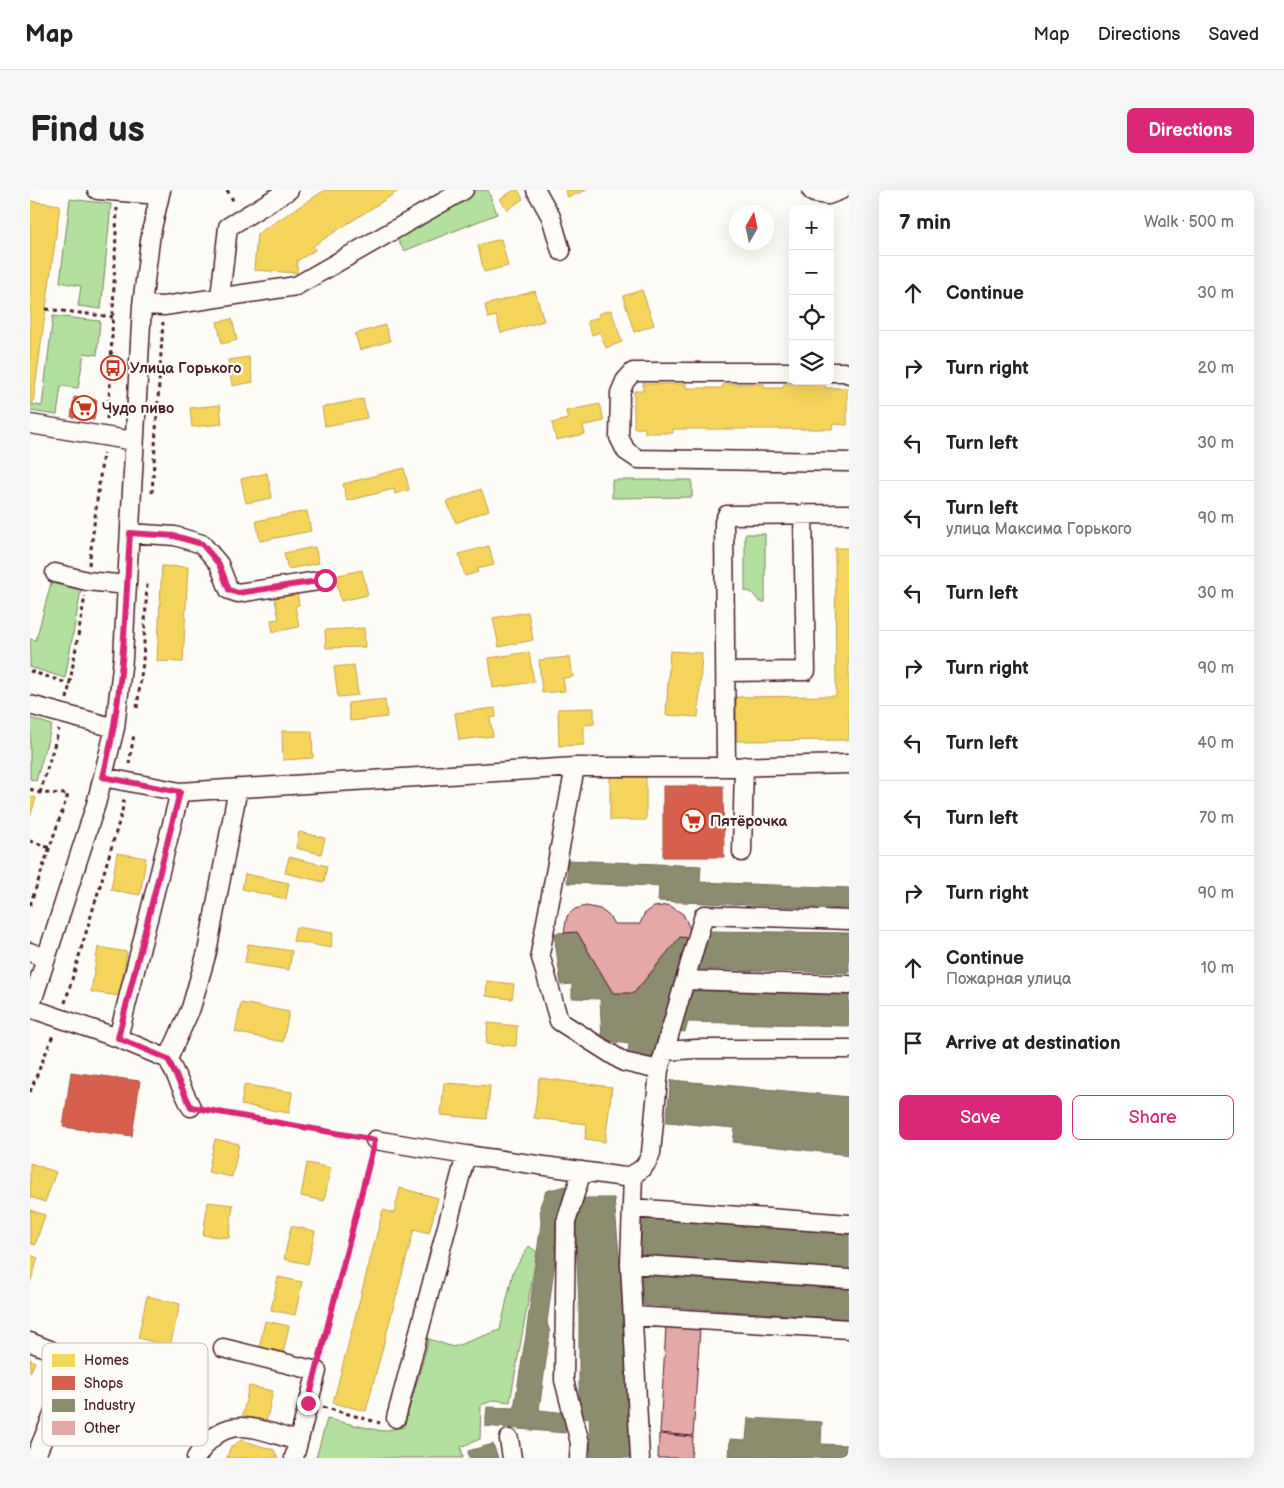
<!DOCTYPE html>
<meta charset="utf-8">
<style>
:root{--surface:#fff;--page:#f6f6f6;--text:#222;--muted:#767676;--line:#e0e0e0;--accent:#db2777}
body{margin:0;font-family:"Balsamiq Sans",sans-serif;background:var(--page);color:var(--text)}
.controls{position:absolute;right:15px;top:15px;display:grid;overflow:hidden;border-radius:8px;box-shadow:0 5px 20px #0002}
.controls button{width:45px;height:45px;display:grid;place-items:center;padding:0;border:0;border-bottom:1px solid var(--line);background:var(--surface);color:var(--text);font:25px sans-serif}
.compass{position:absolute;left:699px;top:15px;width:45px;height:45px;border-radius:50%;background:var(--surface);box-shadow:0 5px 20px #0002;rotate:9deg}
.stop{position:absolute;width:15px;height:15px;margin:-11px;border:4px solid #db2777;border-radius:50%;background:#fff}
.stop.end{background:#db2777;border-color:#fff;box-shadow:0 1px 5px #0008}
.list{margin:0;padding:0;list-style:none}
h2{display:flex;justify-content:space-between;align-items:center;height:65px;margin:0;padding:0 20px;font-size:21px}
h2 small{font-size:16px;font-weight:400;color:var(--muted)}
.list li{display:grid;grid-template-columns:32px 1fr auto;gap:15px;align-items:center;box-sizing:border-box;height:75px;padding:0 20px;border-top:1px solid var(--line)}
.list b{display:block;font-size:19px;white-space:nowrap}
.list p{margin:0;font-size:16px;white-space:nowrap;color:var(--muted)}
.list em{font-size:16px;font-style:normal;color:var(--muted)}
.actions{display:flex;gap:10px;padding:15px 20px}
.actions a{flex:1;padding:11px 0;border:1px solid var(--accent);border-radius:8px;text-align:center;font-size:18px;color:var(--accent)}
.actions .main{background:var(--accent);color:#fff}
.icon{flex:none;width:28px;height:28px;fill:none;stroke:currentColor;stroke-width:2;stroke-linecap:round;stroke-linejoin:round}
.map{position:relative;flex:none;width:819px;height:1268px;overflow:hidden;border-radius:8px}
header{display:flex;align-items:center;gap:30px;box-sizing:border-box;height:70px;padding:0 25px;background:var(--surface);border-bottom:1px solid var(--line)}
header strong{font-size:24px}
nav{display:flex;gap:28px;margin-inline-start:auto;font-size:18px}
.intro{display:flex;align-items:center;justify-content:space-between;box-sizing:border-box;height:120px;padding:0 30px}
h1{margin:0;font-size:35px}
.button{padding:12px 22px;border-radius:8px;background:var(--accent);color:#fff;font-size:18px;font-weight:700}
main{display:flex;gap:30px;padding:0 30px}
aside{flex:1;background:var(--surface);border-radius:8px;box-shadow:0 5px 20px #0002}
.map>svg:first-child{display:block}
.green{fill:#b3e09e;stroke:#7e8064}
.homes{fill:#f6d55c;stroke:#c29e4d}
.shops{fill:#d6604d;stroke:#ac4c43}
.industry{fill:#8c8c6e;stroke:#786b5a}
.building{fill:#e4a9a6;stroke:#4a1f2b}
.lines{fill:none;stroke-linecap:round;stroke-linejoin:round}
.minor-casing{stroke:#4a1f2b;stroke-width:21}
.path{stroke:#4a1f2b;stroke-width:3;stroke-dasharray:4 4;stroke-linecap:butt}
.minor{stroke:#fdfcf7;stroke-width:18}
.route{stroke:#db2777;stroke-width:6}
.labels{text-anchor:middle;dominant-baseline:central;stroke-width:5;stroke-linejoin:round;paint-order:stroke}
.poi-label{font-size:15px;font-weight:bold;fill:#4a1f2b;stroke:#fdfcf7;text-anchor:start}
.key{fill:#fdfcf7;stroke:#c7baba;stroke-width:1}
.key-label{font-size:14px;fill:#4a1f2b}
</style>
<header>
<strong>Map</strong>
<nav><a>Map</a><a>Directions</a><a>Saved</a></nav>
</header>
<div class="intro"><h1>Find us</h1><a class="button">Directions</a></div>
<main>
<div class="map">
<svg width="819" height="1268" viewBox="0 0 819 1268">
<rect width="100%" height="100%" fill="#fdfcf7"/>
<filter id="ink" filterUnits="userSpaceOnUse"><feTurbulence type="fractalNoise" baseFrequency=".02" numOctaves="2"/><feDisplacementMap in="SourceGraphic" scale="10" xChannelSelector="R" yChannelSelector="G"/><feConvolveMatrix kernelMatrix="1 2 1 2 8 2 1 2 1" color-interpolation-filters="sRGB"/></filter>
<g filter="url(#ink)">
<path class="green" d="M440 0H458L467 24 374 61 365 45Z
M40 9 81 14 71 119 48 116 51 96 30 92Z
M23 126 70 131 67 165 54 163 48 198 31 196 27 225 0 221V214L12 216Z
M582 290H662V307L582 308Z
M715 344H735V412H730C724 407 724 401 715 401Z
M21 393 51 400 35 488 0 477V449L6 450Z
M0 528 22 535 6 591 0 589Z
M499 1056 507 1062 480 1212 465 1210 451 1215 450 1249 431 1257 433 1268H286L297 1229 352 1241 374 1237 399 1149 423 1157 470 1140 483 1082Z"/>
<path class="homes" d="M295 0H370L283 56 285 60 267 71V83L224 80 227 44Z
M484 0H488L493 9 477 20 470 9Z
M535 0H557L538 7Z
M0 11 30 15 3 213H0Z
M471 49 478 76 454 82 448 55Z
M612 100 624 135 604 142 593 106Z
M505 101 514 131 471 143 466 126 458 128 455 115Z
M581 120 592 152 576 158 570 142 562 145 557 131 569 127 568 124Z
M202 129 207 150 192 154 187 132Z
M355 135 360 151 330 160 325 144Z
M219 167 223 192 202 196 198 170Z
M613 194H656V198H693V194H734V198H753L754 194H795V198H817V235L803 234 802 239H643V243H615V238H604V201H613Z
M333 209 337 228 295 236 292 217Z
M570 214 574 231 553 236 555 244 526 250 522 233 538 229 536 221Z
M190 215 192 234 162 237 160 218Z
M374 278 379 300 365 304 364 299 317 311 313 294Z
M237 283 242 308 216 313 211 289Z
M451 299 459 320 426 333 417 312Z
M277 321 281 341 230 351 226 331Z
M459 356 464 375 447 379 448 382 435 386 429 364Z
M285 357 289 373 258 379 254 363Z
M805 358H819V550L707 551 706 507 806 506Z
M132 376 158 377 153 472 127 471Z
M332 380 338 405 311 411 305 386Z
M267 401 269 415 265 416 269 437 243 442 241 430 249 429 244 405Z
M498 422 503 450 469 457 463 428Z
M334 438 335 457 296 458 295 440Z
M640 461 672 463 668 527 636 525Z
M499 462 504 492 463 498 459 468Z
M540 467 543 487 533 488 535 501 512 503 509 470Z
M324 475 328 505 308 507 304 477Z
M355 509 357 527 320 531 318 513Z
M465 518 466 527 460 528 463 546 429 550 425 523Z
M564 518V534L554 535V555L529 556 528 519Z
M252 541H282L283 568 253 570Z
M580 586H616V630H580Z
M0 606 6 608 0 627Z
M269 642 295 648 291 664 266 658Z
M87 663 116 668 110 705 81 700Z
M259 667 297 676 294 692 255 683Z
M215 684 259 693 256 709 212 699Z
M266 737 303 743 301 758 263 751Z
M218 754 262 761 259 780 215 773Z
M68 757 97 762 90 806 61 802Z
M457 791 484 794 482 809 456 806Z
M211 813 259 822 253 852 205 842Z
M458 833 487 836 486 856 456 854Z
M509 888 582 897 575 952 555 949 557 934 504 928Z
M414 893 460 896 457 929 411 925Z
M214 895 262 902 259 923 211 915Z
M185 949 209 954 202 987 178 982Z
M0 973 26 982 15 1012 0 1007Z
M277 973 301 978 294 1011 271 1006Z
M370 998 408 1008 399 1043 384 1039 336 1221 303 1213 353 1020 364 1023Z
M178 1012 203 1015 199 1048 173 1045Z
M0 1020 15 1025 5 1055 0 1053Z
M261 1036 285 1041 278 1074 254 1069Z
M0 1065 8 1068 0 1093Z
M248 1087 272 1092 265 1125 241 1120Z
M117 1106 150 1114 140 1156 108 1148Z
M235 1131 259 1136 252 1168 228 1163Z
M0 1169 5 1172 0 1183Z
M219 1196 243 1201 236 1233 212 1228Z
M211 1250 244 1260 248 1268H197L200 1258Z"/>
<path class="shops" d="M44 207 67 210 64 230 41 227Z
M633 596H693L694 667H633Z
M41 882 110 891 102 946 33 937Z"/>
<path class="industry" d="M538 670 671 676 670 692 819 698V719L628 711 629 696 537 693Z
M679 741 819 743V783L665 779 668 756Z
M547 742 583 803H604L650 747 659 748 632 836 626 868 598 865 599 854 572 850 570 809 542 808V794L531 795 524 743Z
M657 797 819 801V836L658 832 655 842 643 840Z
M641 890 819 907V965L703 952 705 938 636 932Z
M536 996 529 1027 528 1064 525 1070 517 1133 520 1142 509 1220 537 1223 535 1243 455 1236 457 1217 484 1218 496 1145 511 1033 510 1016 516 1001Z
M552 1008H584L596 1142 601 1268H561L559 1227 549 1229V1116L545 1027Z
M609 1027 819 1042V1082L609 1065Z
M611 1081 819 1096V1129L613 1115Z
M718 1228 792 1232 791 1254 816 1255 815 1268H699L700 1249 716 1250Z
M463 1254 468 1268H439L438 1261Z"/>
<path class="building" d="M639 715 653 724 660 739 659 748 650 747 604 803H583L547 742 534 743 537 726 545 719 556 716 570 719 579 726 584 734H610L614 724 624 717Z
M636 1136 670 1138 663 1246 630 1243Z
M629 1244 663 1247 661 1268H628Z"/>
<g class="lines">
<defs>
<path id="minor" d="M67 0 129 5
M131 0 121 43 112 115 93 468 85 538 66 614 0 818 88 848 138 869 161 917
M506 0 521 27 531 61
M781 0 784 3 798 5 811 0
M190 107 198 37 259 0
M112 115 134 116 266 96 434 0
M763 182H603L595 191 590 203 589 247 596 261 608 269 819 272
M800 182H814L819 184
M0 234 104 251
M100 343 145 346 172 354 189 374 199 400 208 403 295 390
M25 383 57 391 97 395
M696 482 776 481 773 324
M0 515 85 538
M545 577 510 764 529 831 594 872 629 880 674 725 819 730
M696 577 694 332 697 325 819 324
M73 587 150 602 545 577H696L819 574
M712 662 714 576
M0 762 16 769
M655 790 819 795
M88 848 150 602
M635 861 666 859H819
M138 869 161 818 177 762 208 598
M345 950 436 965 594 987C609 983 616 978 621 963L629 880
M603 984 600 1074 610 1268
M602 1018 819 1034
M600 1074 819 1089
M603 1126 819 1139
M0 1152 20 1160 29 1170 35 1181 36 1194 5 1268
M193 1158 287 1181 264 1268
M366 1228 436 965
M479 1249 482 1268
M166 1268C195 1220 225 1239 268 1251
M549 1268 550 1253 534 1190 536 1032 552 981"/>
</defs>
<use href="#minor" class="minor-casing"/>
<path class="path" d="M197 0 204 12
M16 119 83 127
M77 229 80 196 87 18
M122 303 133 132
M59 375 73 263
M0 481 40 494
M37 509 55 406
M107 518 113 472 117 394
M99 574 104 544
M0 599 10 603 38 604 0 715
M10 603 29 539
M0 651 20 658
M35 813 92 622 94 608
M0 902 23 845
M176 920 328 947
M291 1166 341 966
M293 1217 350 1233"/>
<use href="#minor" class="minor"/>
</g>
</g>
<g class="lines" filter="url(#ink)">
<path class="route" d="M278 1213 345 950 161 917 138 869 88 848 150 602 73 587C94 507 95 425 100 343L145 346 172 354 189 374 199 400 208 403 295 390"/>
</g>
<defs>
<symbol id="bus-ring" viewBox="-11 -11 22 22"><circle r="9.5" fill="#fdfcf7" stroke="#c8321e" stroke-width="1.5"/><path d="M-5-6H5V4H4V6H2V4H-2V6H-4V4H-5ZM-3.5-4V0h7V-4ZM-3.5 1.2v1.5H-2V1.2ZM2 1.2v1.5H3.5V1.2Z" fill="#c8321e"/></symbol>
<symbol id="supermarket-ring" viewBox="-11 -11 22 22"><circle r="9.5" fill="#fdfcf7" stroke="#c8321e" stroke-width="1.5"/><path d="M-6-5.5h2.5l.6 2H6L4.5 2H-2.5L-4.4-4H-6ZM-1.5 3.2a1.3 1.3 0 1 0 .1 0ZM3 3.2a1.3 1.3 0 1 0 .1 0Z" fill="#c8321e"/></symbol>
</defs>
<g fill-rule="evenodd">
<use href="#bus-ring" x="69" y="164" width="28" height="28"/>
<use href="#supermarket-ring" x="40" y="204" width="28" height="28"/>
<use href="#supermarket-ring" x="649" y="617" width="28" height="28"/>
</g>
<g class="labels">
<g class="poi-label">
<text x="100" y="178">Улица Горького</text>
<text x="72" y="218">Чудо пиво</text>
<text x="680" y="631">Пятёрочка</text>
</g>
</g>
<rect x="12" y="1153" width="166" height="103" rx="8" class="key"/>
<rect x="22" y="1164" width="23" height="13" fill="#f6d55c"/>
<rect x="22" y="1186" width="23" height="14" fill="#d6604d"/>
<rect x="22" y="1209" width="23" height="13" fill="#8c8c6e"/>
<rect x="22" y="1231" width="23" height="14" fill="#e4a9a6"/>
<g class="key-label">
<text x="54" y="1175">Homes</text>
<text x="54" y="1198">Shops</text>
<text x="54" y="1220">Industry</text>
<text x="54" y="1243">Other</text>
</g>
</svg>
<div class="controls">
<button>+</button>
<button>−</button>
<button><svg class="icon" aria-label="locate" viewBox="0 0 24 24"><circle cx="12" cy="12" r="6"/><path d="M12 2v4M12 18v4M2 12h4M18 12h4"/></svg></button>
<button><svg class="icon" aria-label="layers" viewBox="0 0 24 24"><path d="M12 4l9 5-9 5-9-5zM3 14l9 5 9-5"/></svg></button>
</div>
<svg class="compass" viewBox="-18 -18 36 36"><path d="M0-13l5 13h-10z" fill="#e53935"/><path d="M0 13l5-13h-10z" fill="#767676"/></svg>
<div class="stop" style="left:295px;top:390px"></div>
<div class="stop end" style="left:278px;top:1213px"></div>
</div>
<aside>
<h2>7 min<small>Walk · 500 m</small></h2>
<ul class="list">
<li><svg class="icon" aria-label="ahead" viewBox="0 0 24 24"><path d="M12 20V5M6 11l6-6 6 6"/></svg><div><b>Continue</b></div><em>30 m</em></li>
<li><svg class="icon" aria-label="right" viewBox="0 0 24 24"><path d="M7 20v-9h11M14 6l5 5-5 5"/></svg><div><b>Turn right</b></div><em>20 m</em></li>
<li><svg class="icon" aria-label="left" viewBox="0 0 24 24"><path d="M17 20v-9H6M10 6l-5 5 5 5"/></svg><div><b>Turn left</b></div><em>30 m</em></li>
<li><svg class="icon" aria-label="left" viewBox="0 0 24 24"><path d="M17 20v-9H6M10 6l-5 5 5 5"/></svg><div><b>Turn left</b><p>улица Максима Горького</p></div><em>90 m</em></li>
<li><svg class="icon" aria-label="left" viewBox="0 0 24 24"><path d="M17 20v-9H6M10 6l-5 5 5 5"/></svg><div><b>Turn left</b></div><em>30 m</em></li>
<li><svg class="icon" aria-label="right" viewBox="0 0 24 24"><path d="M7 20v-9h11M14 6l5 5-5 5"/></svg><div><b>Turn right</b></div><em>90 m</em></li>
<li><svg class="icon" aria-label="left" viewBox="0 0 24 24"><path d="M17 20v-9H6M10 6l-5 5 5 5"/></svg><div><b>Turn left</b></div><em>40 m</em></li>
<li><svg class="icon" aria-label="left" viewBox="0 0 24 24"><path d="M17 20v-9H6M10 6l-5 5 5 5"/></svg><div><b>Turn left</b></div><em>70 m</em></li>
<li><svg class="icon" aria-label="right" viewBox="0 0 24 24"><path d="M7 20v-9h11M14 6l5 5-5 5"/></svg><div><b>Turn right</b></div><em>90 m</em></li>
<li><svg class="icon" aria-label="ahead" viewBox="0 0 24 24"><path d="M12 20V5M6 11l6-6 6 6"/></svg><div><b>Continue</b><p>Пожарная улица</p></div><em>10 m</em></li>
<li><svg class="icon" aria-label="arrive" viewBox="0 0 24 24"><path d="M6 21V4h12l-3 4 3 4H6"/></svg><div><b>Arrive at destination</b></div></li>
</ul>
<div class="actions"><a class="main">Save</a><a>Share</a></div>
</aside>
</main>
